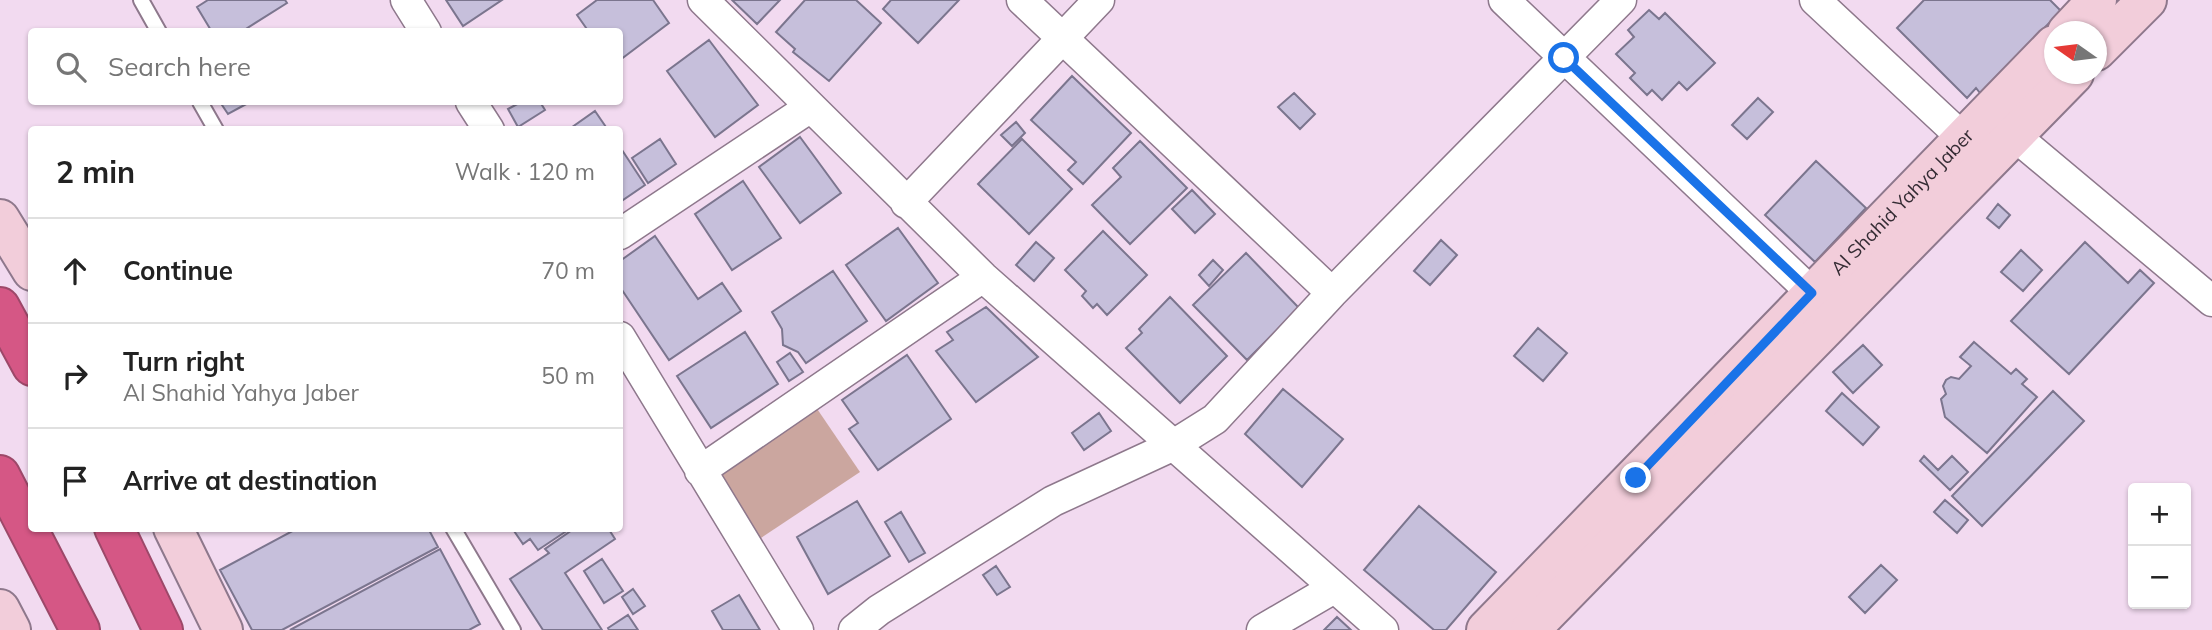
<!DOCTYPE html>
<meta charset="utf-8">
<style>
:root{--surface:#fff;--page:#f6f6f6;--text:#222;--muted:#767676;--line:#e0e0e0}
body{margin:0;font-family:Mulish,sans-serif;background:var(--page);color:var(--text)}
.controls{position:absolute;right:21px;bottom:21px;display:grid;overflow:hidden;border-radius:7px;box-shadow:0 2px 5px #0004}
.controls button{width:63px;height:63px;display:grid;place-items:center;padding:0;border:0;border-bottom:2px solid var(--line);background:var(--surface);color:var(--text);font:35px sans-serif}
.compass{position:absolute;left:2044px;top:21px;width:63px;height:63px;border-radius:50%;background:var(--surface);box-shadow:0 2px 5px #0004;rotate:284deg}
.stop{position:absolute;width:21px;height:21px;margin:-16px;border:5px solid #1a73e8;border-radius:50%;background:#fff}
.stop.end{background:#1a73e8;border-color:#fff;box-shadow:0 2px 7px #0008}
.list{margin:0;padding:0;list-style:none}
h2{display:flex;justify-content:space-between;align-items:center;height:91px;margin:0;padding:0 28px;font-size:30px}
h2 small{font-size:23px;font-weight:400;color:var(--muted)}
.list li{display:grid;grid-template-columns:46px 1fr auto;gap:21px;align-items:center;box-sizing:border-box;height:105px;padding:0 28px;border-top:2px solid var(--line)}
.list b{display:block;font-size:26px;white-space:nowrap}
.list p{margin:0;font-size:23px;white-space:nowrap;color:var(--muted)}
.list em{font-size:23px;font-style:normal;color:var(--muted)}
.icon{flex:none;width:38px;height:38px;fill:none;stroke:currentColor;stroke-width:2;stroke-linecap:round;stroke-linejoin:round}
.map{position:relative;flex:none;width:2212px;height:630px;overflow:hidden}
.search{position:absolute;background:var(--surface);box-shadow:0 2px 5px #0004;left:28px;top:28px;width:595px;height:77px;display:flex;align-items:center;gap:18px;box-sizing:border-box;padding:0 24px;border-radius:7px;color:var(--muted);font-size:26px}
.panel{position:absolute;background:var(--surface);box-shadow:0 2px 5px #0004;left:28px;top:126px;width:595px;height:406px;border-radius:7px}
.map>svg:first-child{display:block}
.green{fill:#cba69f}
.building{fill:#c6bfdb;stroke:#7b758e;stroke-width:2}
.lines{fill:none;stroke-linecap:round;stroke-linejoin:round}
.lane-casing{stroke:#8e788c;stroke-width:18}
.street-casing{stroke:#8e788c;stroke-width:33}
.secondary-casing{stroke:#8e788c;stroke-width:42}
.highway-casing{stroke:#9d4869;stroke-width:42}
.lane{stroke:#fff;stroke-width:14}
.street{stroke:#fff;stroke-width:30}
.secondary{stroke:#f2cdda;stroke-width:38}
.highway{stroke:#d55785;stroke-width:38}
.route{stroke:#1a73e8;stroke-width:9}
.labels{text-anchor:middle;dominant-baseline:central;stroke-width:7;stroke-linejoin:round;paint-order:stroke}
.street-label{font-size:19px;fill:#352c34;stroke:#fde9fb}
</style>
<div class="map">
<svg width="2212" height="630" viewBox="0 0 2212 630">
<rect width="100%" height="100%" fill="#f2daf0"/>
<path class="green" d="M807 394 860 472 758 540 712 461Z"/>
<path class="building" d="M208 0H285L287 3 241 32H212L197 7Z
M446 0H502L463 26Z
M597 0H653L669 23 620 60V32H589L577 15Z
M732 0H780L757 24Z
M805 0H856L881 23 829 81 793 52 795 49 776 32Z
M891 0H959L918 43 883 9Z
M1924 0H2050L2061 11 1980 93 1976 88 1967 98 1897 28Z
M1649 10 1659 19 1665 13 1715 63 1687 90 1679 82 1662 100 1652 90 1647 95 1630 78 1635 73 1616 54 1634 37 1628 30Z
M709 40 758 105 715 137 667 71Z
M1072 76 1131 133 1083 184 1068 170 1076 162 1031 120Z
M1294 93 1315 114 1300 129 1278 107Z
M1758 98 1773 112 1747 139 1732 125Z
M220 102H250L228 114Z
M521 102H540L545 110 518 127 508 109Z
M595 111 608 130H568Z
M1016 122 1025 133 1012 146 1001 135Z
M800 137 841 193 800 223 759 167Z
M660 139 676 164 648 183 632 158Z
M1022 139 1072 189 1029 234 978 184Z
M1140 141 1187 188 1130 244 1092 205 1121 177 1113 168Z
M620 147 645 185 620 202Z
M1816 161 1866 208 1815 262 1765 215Z
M743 181 781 238 732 270 695 214Z
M1192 190 1215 214 1195 233 1172 209Z
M1998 204 2010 215 1999 228 1987 218Z
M898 228 938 283 886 321 846 265Z
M1103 231 1147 275 1107 315 1097 304 1093 308 1082 296 1086 291 1065 270Z
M655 236 698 299 722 283 741 311 669 360 620 287V261Z
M1441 240 1457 255 1430 285 1414 271Z
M1036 242 1054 258 1034 281 1016 265Z
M2085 242 2128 283 2140 270 2154 283 2069 374 2011 321Z
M2021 250 2042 270 2023 291 2001 272Z
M1246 253 1299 308 1247 360 1193 305Z
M1213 260 1223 270 1209 286 1199 275Z
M833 271 867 321 806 363 798 352 783 345 782 329 772 312Z
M1170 297 1227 356 1180 403 1126 348 1142 333 1139 329Z
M986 307 1038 357 976 402 936 351 953 340 947 332Z
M1538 328 1567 353 1543 381 1514 356Z
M745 332 778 384 711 428 677 376Z
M1974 342 2011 374 2016 369 2027 379 2022 384 2037 397 1987 453 1945 417 1941 399 1946 394 1943 386 1946 380 1951 377 1959 379 1971 366 1960 357Z
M1863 345 1882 365 1853 393 1833 372Z
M790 353 803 372 789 381 777 362Z
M907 355 951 419 878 470 849 429 858 423 842 400Z
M1283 389 1343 439 1302 487 1245 434Z
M2053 391 2084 421 1982 526 1952 496Z
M1842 393 1879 427 1863 445 1826 411Z
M1099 413 1111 431 1084 450 1072 433Z
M1924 456 1938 470 1952 456 1968 472 1950 490 1920 461Z
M1945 500 1968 520 1957 533 1934 512Z
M857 501 890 556 828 594 797 537Z
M1419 506 1496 572 1446 630H1434L1364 570Z
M901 512 925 553 909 562 885 522Z
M298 528H428L438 547 282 630H252L220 570Z
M512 528H571L538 550 530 539 523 544Z
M575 528H608L615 539 565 573 602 630H543L510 579 549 553 545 549Z
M440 549 480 624 469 630H290Z
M602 559 623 591 604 603 584 571Z
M1881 565 1897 580 1865 613 1849 597Z
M996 566 1010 587 997 595 983 575Z
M633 589 645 606 633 614 622 597Z
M739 595 760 630H723L712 611Z
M628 615 638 630H609L608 628Z
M1337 617 1351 630H1324Z"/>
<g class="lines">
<defs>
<path id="lane" d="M141 0 159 32
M200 102 216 130
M453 528 513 630"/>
<path id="street" d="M406 0 426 32
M703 0 983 277 1383 630
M1022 0 1332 293
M1504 0 1812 293
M1815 0 1965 140
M471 102 489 130
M1997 121 2212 301
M906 203 1099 0
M620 234 809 108
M620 337 798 630
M700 471 983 277
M854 630 879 610 1053 501 1172 446 1215 419 1332 293 1621 0
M1262 630 1334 588"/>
<g id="secondary">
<path d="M2067 32 2097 0"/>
<path d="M2096 51 2147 0"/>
<path d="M0 219 32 271"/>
<path d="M173 528 223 630"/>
<path d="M0 609 11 630"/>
<path id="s1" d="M1486 630 2054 45"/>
<path d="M1530 630 2074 74"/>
</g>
<path id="highway" d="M0 307 32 366
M0 475 80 630
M114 528 163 630"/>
</defs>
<use href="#lane" class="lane-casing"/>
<use href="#street" class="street-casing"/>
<use href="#secondary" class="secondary-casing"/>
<use href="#highway" class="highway-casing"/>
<use href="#lane" class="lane"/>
<use href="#street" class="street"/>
<use href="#secondary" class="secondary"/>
<use href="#highway" class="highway"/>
</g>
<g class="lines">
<path class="route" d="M1564 58 1812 293 1636 478"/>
</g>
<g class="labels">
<g class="street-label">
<text stroke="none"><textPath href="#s1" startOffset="597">Al Shahid Yahya Jaber</textPath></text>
</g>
</g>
</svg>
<div class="controls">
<button>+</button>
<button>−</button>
</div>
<svg class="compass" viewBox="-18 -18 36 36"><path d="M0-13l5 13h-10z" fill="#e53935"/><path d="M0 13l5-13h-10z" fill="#767676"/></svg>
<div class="stop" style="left:1564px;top:58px"></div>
<div class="stop end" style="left:1636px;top:478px"></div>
<div class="search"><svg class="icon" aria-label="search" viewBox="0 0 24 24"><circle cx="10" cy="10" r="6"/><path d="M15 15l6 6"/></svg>Search here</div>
<section class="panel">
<h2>2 min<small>Walk · 120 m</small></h2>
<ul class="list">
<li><svg class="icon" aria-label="ahead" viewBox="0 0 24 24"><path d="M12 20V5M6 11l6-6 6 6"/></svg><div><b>Continue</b></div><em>70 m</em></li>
<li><svg class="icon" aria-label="right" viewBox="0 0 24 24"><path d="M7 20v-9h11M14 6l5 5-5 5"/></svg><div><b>Turn right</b><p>Al Shahid Yahya Jaber</p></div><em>50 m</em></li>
<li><svg class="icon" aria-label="arrive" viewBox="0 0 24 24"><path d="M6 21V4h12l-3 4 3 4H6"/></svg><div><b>Arrive at destination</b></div></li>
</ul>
</section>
</div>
